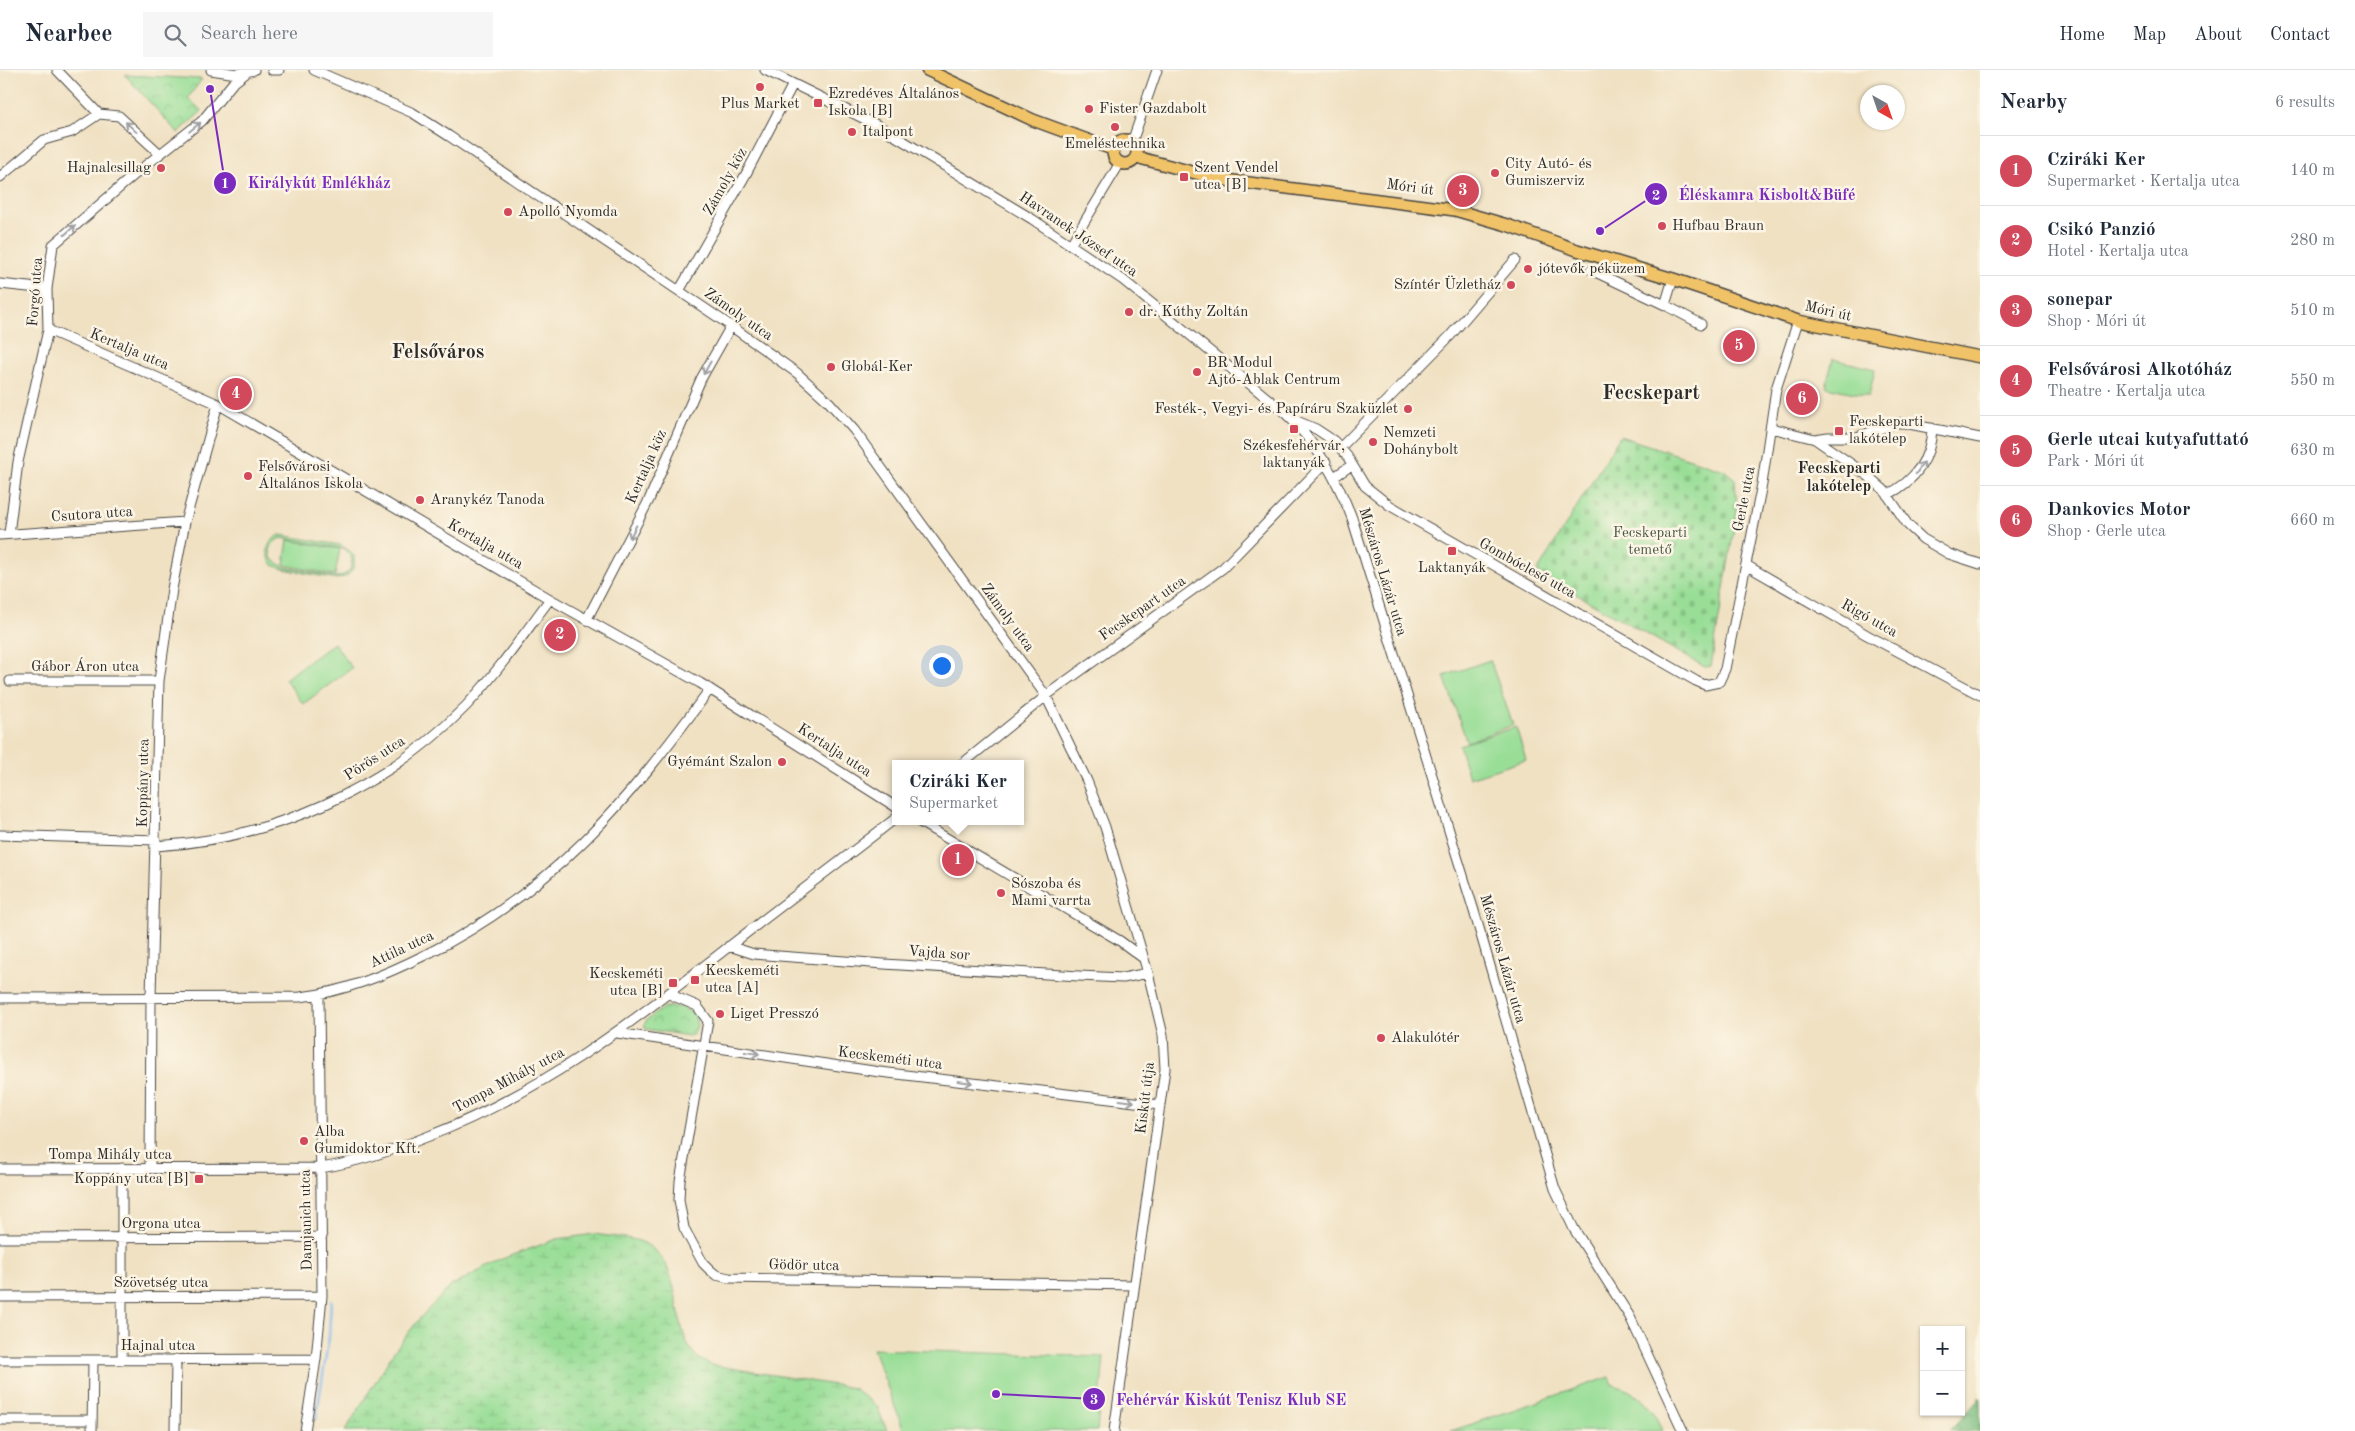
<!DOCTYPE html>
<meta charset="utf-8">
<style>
:root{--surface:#fff;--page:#f6f6f7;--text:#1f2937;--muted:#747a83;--line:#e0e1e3;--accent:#d1495b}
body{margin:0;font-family:"Old Standard TT",serif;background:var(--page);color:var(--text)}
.controls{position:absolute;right:15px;bottom:15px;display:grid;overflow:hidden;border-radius:0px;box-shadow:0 1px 4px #0004}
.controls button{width:45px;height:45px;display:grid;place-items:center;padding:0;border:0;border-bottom:1px solid var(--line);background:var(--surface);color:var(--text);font:25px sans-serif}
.compass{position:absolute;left:1860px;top:15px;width:45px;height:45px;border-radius:50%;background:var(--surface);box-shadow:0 1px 4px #0004;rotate:140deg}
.you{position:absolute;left:941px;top:595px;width:18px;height:18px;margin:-12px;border:4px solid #fff;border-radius:50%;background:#1a73e8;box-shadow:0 0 0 8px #1a73e833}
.badge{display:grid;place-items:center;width:32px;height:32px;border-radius:50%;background:var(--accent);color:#fff;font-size:16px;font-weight:700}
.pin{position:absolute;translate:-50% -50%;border:2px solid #fff;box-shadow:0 1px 5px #0006}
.popup{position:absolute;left:892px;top:690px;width:132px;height:65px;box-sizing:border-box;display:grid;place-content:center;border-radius:0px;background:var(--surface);filter:drop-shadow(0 1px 4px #0005);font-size:16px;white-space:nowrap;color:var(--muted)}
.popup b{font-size:19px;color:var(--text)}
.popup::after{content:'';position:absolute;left:50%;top:100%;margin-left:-10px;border:10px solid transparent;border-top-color:var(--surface)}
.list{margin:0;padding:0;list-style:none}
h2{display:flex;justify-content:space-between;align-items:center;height:65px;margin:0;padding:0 20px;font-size:21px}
h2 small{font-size:16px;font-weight:400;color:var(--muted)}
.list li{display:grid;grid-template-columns:32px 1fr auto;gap:15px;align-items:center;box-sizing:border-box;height:70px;padding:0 20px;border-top:1px solid var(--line)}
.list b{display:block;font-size:19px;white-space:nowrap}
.list p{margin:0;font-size:16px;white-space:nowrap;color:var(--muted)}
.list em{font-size:16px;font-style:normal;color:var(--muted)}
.icon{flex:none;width:28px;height:28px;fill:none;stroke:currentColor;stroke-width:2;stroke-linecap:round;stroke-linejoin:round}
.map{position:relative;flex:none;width:1980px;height:1361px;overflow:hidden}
header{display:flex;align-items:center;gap:30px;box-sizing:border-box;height:70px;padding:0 25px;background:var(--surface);border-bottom:1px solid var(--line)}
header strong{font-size:24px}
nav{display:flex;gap:28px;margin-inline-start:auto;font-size:18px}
.search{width:350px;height:45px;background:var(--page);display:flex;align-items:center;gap:12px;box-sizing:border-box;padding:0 18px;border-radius:0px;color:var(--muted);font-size:19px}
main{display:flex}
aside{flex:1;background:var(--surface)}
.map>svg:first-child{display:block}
.forest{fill:url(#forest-crowns);stroke:#527456}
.wetland{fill:url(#wetland-marsh);stroke:#628461}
.cemetery{fill:url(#cemetery-stones);stroke:#628461}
.park{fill:url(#park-crowns);stroke:#628461}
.pitch{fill:#99de97;stroke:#628461;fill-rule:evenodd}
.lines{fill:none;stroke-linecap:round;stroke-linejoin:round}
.stream{stroke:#7cb5ec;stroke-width:2.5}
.minor-casing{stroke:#494642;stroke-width:11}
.major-casing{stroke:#494642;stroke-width:14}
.minor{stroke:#fff;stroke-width:9}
.major{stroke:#f1c369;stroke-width:11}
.oneway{stroke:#a0a0a0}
.poi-dot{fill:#d1495b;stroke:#fcf5e5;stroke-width:2}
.labels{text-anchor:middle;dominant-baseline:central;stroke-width:5;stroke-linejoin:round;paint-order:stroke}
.poi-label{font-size:15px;fill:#2b2b2b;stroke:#fcf5e5;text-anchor:start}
.street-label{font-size:15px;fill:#2b2b2b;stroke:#fcf5e5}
.park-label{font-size:15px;fill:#465846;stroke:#fcf5e5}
.neighbourhood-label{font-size:16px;font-weight:bold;fill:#2b2b2b;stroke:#fcf5e5}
.district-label{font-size:20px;font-weight:bold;fill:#2b2b2b;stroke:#fcf5e5}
.leader{fill:none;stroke:#7b2cbf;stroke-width:2}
.callout-dot{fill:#7b2cbf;stroke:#fcf5e5;stroke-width:2}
.mark-label{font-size:15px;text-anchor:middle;font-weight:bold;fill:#fff}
.callout-label{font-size:16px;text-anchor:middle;font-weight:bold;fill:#7b2cbf;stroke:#fcf5e5;stroke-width:5;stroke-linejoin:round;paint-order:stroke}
</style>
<header>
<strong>Nearbee</strong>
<div class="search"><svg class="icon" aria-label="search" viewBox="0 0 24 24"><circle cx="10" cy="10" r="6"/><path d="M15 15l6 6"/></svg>Search here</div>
<nav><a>Home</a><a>Map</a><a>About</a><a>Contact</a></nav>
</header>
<main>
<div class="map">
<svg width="1980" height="1361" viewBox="0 0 1980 1361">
<defs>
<pattern id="forest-crowns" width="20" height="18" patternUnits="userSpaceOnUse" patternTransform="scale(1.25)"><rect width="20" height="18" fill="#7abd80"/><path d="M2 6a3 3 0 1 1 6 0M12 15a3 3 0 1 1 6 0" fill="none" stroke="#649a69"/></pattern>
<pattern id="wetland-marsh" width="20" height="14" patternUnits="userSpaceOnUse" patternTransform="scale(1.25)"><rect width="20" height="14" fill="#99de97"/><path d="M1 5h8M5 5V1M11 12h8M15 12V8" fill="none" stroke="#84bf82"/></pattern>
<pattern id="cemetery-stones" width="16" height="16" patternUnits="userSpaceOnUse" patternTransform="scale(1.25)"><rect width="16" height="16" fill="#99de97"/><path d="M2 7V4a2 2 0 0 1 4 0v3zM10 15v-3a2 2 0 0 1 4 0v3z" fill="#84bf82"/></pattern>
<pattern id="park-crowns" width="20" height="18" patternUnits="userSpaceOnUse" patternTransform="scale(1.25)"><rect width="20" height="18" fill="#99de97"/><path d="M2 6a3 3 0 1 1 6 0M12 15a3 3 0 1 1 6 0" fill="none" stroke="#84bf82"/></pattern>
</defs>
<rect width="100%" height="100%" fill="#fcf5e5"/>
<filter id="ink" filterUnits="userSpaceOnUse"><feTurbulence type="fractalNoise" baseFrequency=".02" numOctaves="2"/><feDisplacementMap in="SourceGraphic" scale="10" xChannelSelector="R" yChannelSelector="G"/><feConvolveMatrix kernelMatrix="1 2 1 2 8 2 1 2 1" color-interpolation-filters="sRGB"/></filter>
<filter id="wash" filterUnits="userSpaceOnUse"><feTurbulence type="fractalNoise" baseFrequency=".0096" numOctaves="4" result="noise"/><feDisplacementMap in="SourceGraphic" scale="20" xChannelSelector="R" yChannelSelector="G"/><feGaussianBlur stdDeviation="1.12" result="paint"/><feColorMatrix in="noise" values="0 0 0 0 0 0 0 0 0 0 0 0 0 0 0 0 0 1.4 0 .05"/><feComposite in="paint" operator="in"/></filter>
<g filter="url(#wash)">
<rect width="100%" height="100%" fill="#f0e1c3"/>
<path class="forest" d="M1980 1327V1361H1949Z"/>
<path class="wetland" d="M595 1164C608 1167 633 1167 644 1173 687 1194 669 1264 698 1288 702 1291 708 1293 712 1295L853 1318 877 1336 887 1361H345L395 1280 420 1248 451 1216 502 1189 557 1169Z"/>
<path class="cemetery" d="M1620 366 1724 400 1735 409 1737 441 1711 596 1705 597 1537 502Z"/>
<path class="park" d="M125 5 202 9 188 28 202 41 178 63Z
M664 937H681L695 944 697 956 694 964 689 966 646 959 644 955 646 951Z"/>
<path class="pitch" d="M1833 289 1875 299 1869 326 1826 317Z
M280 465 340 475 350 481 354 486V497L347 506 337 509 283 499 273 495 270 490C265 479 269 470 280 465ZM281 468 345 479 351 486C354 498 348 505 337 507L284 497 272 489C268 480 271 472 281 468Z
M288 470 340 479 335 505 284 495Z
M334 573 352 598 303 634 285 609Z
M1490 590 1513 655 1467 672 1444 606Z
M1516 657 1526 690 1469 708 1459 675Z
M873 1279 1104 1287 1097 1361H904Z
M1610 1307 1613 1315C1638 1321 1653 1336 1662 1361H1451Z"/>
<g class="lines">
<path class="stream" d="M316 1349 329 1267 331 1231"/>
</g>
</g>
<g filter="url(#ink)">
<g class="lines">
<defs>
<path id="minor" d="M57 0 99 44 119 46 160 84
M211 0 237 4 254 0
M272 0H279
M314 0 413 43 449 66 731 256 797 303 829 332 854 360 1046 626 1087 711 1105 757 1148 903 1163 965 1165 999 1160 1035 1114 1361
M765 0 877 55 1032 149 1123 210 1284 342C1316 372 1336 407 1352 448L1474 841 1555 1119 1574 1159 1630 1247 1683 1361
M1132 72 1157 0
M0 107 44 70 72 62 99 44
M1071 174 1120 93
M1591 200 1665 235 1701 254
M0 214 47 219
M679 221 746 104 793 14
M1665 235 1673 209
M48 260 218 334 550 529 700 613 896 737
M1292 349 1316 359 1334 371 1347 386 1365 416 1389 435 1696 611 1705 615 1719 612 1725 599 1762 414 1776 319 1798 251
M1772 358 1815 369 1828 367H1857L1896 353H1904L1980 368
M1815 369 1867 405 1884 420 1908 455 1923 469 1949 484 1980 494
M1340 378 1450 266 1515 190
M1334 407 1352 395
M1887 425C1915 411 1931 389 1932 358
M9 464 18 392 48 260 47 219 53 175 141 99 202 51 232 14 245 4
M0 465 185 452
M1746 495 1867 565 1980 625
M587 549 649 430 701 309 731 256
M10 611H159
M962 694 1051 622 1223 498 1326 392
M918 751 1120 871 1143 888
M0 765 156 770
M156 776C272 769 384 720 466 636 497 603 523 565 550 529
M729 876 754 884 884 894 1079 906 1123 908 1148 903
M669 924 697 936 708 951 680 1111 679 1130 684 1158 703 1193 710 1200 716 1205 729 1208 1134 1215
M0 928 300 927C344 922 385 905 425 885 555 820 626 733 710 619
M617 963 880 1002 1160 1035
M150 1098 151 927 159 611 172 519 185 452 218 334
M0 1099 321 1098C358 1092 394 1080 429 1066 547 1020 633 951 731 875 786 832 841 791 896 748
M0 1168 322 1167
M0 1227 322 1226
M0 1290 316 1289
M122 1290V1098
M0 1350H92
M92 1361 93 1290
M175 1361 176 1289
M305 1361 316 1289 322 1226 319 925"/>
<path id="major" d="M927 0 1033 50 1112 79
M1113 82a12 12 0 1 1 24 0a12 12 0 1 1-24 0Z
M1136 87 1218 109 1455 140 1507 155 1577 180 1673 209 1798 251 1980 287"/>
</defs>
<use href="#minor" class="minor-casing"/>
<use href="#major" class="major-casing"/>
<use href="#minor" class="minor"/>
<use href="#major" class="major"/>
</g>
<defs><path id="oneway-shaft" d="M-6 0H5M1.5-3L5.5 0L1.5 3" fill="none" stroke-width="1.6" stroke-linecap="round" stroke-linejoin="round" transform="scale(1.25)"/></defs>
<g class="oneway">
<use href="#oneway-shaft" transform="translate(131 57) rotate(-137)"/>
<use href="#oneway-shaft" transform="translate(195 57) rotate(-39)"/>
<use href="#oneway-shaft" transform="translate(70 160) rotate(-42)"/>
<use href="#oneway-shaft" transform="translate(707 298) rotate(119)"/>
<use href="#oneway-shaft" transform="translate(1920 398) rotate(-55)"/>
<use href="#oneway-shaft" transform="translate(633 462) rotate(117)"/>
<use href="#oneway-shaft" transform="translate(752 983) rotate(8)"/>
<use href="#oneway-shaft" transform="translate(965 1012) rotate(7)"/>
<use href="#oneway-shaft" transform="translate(1127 1031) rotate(7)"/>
</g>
</g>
<g class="poi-dot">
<circle cx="760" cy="17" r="5"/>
<rect x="813" y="28" width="10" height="10" rx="2.5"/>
<circle cx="1089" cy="39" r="5"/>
<circle cx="1115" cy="57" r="5"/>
<circle cx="852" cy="62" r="5"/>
<circle cx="161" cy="98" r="5"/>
<circle cx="1495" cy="103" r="5"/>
<rect x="1179" y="102" width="10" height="10" rx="2.5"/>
<circle cx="508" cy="142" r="5"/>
<circle cx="1662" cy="156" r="5"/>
<circle cx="1528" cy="199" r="5"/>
<circle cx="1511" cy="215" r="5"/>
<circle cx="1129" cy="242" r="5"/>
<circle cx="831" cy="297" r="5"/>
<circle cx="1197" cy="302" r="5"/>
<circle cx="1408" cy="339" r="5"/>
<rect x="1289" y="354" width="10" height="10" rx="2.5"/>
<rect x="1834" y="356" width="10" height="10" rx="2.5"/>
<circle cx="1373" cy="372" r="5"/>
<circle cx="248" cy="406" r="5"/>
<circle cx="420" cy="430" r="5"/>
<rect x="1447" y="476" width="10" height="10" rx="2.5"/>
<circle cx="782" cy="692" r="5"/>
<circle cx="1001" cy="823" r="5"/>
<rect x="690" y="905" width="10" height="10" rx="2.5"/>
<rect x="668" y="908" width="10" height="10" rx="2.5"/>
<circle cx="720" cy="944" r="5"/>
<circle cx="1381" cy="968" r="5"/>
<circle cx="304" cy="1071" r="5"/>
<rect x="194" y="1104" width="10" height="10" rx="2.5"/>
</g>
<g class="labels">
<g class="poi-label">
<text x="828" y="24">Ezredéves Általános<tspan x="828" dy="17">Iskola [B]</tspan></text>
<text x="760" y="34" text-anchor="middle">Plus Market</text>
<text x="1099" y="39">Fister Gazdabolt</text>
<text x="862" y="62">Italpont</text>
<text x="1115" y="74" text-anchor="middle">Emeléstechnika</text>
<text x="1505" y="94">City Autó- és<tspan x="1505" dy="17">Gumiszerviz</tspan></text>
<text x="151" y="98" text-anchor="end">Hajnalcsillag</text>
<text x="1194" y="98">Szent Vendel<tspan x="1194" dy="17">utca [B]</tspan></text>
<text x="518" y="142">Apolló Nyomda</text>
<text x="1672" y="156">Hufbau Braun</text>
<text x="1538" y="199">jótevők péküzem</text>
<text x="1501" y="215" text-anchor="end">Színtér Üzletház</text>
<text x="1139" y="242">dr. Kúthy Zoltán</text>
<text x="1207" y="293">BR Modul<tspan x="1207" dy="17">Ajtó-Ablak Centrum</tspan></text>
<text x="841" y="297">Globál-Ker</text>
<text x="1398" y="339" text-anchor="end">Festék-, Vegyi- és Papíráru Szaküzlet</text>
<text x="1849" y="352">Fecskeparti<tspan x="1849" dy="17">lakótelep</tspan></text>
<text x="1383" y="363">Nemzeti<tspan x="1383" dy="17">Dohánybolt</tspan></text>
<text x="1294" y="376" text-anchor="middle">Székesfehérvár,<tspan x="1294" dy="17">laktanyák</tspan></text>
<text x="258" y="397">Felsővárosi<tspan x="258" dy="17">Általános Iskola</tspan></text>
<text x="430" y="430">Aranykéz Tanoda</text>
<text x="1452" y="498" text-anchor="middle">Laktanyák</text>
<text x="772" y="692" text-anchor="end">Gyémánt Szalon</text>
<text x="1011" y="814">Sószoba és<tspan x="1011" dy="17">Mami varrta</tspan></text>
<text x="705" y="901">Kecskeméti<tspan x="705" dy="17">utca [A]</tspan></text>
<text x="663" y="904" text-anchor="end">Kecskeméti<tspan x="663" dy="17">utca [B]</tspan></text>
<text x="730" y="944">Liget Presszó</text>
<text x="1391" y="968">Alakulótér</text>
<text x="314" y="1062">Alba<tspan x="314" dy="17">Gumidoktor Kft.</tspan></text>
<text x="189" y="1109" text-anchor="end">Koppány utca [B]</text>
</g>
<g class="street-label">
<text transform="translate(726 112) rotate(-61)">Zámoly köz</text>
<text transform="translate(1410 118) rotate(8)">Móri út</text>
<text transform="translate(1078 165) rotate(34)">Havranek József utca</text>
<text transform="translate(36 222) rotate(-86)">Forgó utca</text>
<text transform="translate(1828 242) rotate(13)">Móri út</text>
<text transform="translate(738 245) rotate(35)">Zámoly utca</text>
<text transform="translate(129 280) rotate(23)">Kertalja utca</text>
<text transform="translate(647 397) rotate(-66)">Kertalja köz</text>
<text transform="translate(1745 429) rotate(-79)">Gerle utca</text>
<text transform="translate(92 445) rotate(-4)">Csutora utca</text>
<text transform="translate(485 475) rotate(30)">Kertalja utca</text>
<text transform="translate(1527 499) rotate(29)">Gombócleső utca</text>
<text transform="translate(1382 502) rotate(73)">Mészáros Lázár utca</text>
<text transform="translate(1143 539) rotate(-35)">Fecskepart utca</text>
<text transform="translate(1007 548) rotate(54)">Zámoly utca</text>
<text transform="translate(1869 549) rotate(29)">Rigó utca</text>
<text x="85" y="597">Gábor Áron utca</text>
<text transform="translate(834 681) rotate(33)">Kertalja utca</text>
<text transform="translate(375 689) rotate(-33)">Pörös utca</text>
<text transform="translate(144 713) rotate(-89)">Koppány utca</text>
<text transform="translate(402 880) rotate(-25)">Attila utca</text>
<text transform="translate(939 884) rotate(4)">Vajda sor</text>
<text transform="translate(1502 889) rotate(74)">Mészáros Lázár utca</text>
<text transform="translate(890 989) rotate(7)">Kecskeméti utca</text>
<text transform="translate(509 1011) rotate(-28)">Tompa Mihály utca</text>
<text transform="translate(1146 1028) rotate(-83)">Kiskút útja</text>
<text x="110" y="1085">Tompa Mihály utca</text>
<text transform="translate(307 1150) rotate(-91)">Damjanich utca</text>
<text x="161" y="1154">Orgona utca</text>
<text transform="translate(804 1196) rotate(1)">Gödör utca</text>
<text x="161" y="1213">Szövetség utca</text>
<text x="158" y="1276">Hajnal utca</text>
</g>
<g class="park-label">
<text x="1650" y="463">Fecskeparti<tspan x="1650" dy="17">temető</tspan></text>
</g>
<g class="neighbourhood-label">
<text x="1839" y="399">Fecskeparti<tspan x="1839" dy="18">lakótelep</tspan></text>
</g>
<g class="district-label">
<text x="438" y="283">Felsőváros</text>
<text x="1651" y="324">Fecskepart</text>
</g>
</g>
<path class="leader" d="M210 19L225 113M1600 161L1656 124M996 1324L1094 1329"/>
<g class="callout-dot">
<circle cx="210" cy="19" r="5"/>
<circle cx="1600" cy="161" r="5"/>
<circle cx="996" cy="1324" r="5"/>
<circle cx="225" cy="113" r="12"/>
<circle cx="1656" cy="124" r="12"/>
<circle cx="1094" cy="1329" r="12"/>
</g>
<g class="mark-label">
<text x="225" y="118">1</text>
<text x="1656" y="130">2</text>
<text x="1094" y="1334">3</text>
</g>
<g class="callout-label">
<text x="319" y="118">Királykút Emlékház</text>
<text x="1767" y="130">Éléskamra Kisbolt&amp;Büfé</text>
<text x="1231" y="1335">Fehérvár Kiskút Tenisz Klub SE</text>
</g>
</svg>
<div class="controls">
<button>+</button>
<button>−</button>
</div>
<svg class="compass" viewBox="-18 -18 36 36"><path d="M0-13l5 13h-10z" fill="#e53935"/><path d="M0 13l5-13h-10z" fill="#747a83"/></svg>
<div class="you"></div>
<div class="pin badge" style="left:958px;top:790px">1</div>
<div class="popup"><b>Cziráki Ker</b>Supermarket</div>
<div class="pin badge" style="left:560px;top:565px">2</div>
<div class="pin badge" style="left:1463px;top:121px">3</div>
<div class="pin badge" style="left:236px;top:324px">4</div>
<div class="pin badge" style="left:1739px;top:276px">5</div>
<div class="pin badge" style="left:1802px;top:329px">6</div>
</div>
<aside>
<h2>Nearby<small>6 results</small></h2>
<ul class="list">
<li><span class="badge">1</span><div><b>Cziráki Ker</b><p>Supermarket · Kertalja utca</p></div><em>140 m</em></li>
<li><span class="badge">2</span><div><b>Csikó Panzió</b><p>Hotel · Kertalja utca</p></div><em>280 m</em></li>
<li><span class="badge">3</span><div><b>sonepar</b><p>Shop · Móri út</p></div><em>510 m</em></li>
<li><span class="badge">4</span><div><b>Felsővárosi Alkotóház</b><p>Theatre · Kertalja utca</p></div><em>550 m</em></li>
<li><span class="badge">5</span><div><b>Gerle utcai kutyafuttató</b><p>Park · Móri út</p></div><em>630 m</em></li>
<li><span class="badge">6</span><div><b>Dankovics Motor</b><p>Shop · Gerle utca</p></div><em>660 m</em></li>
</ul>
</aside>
</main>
